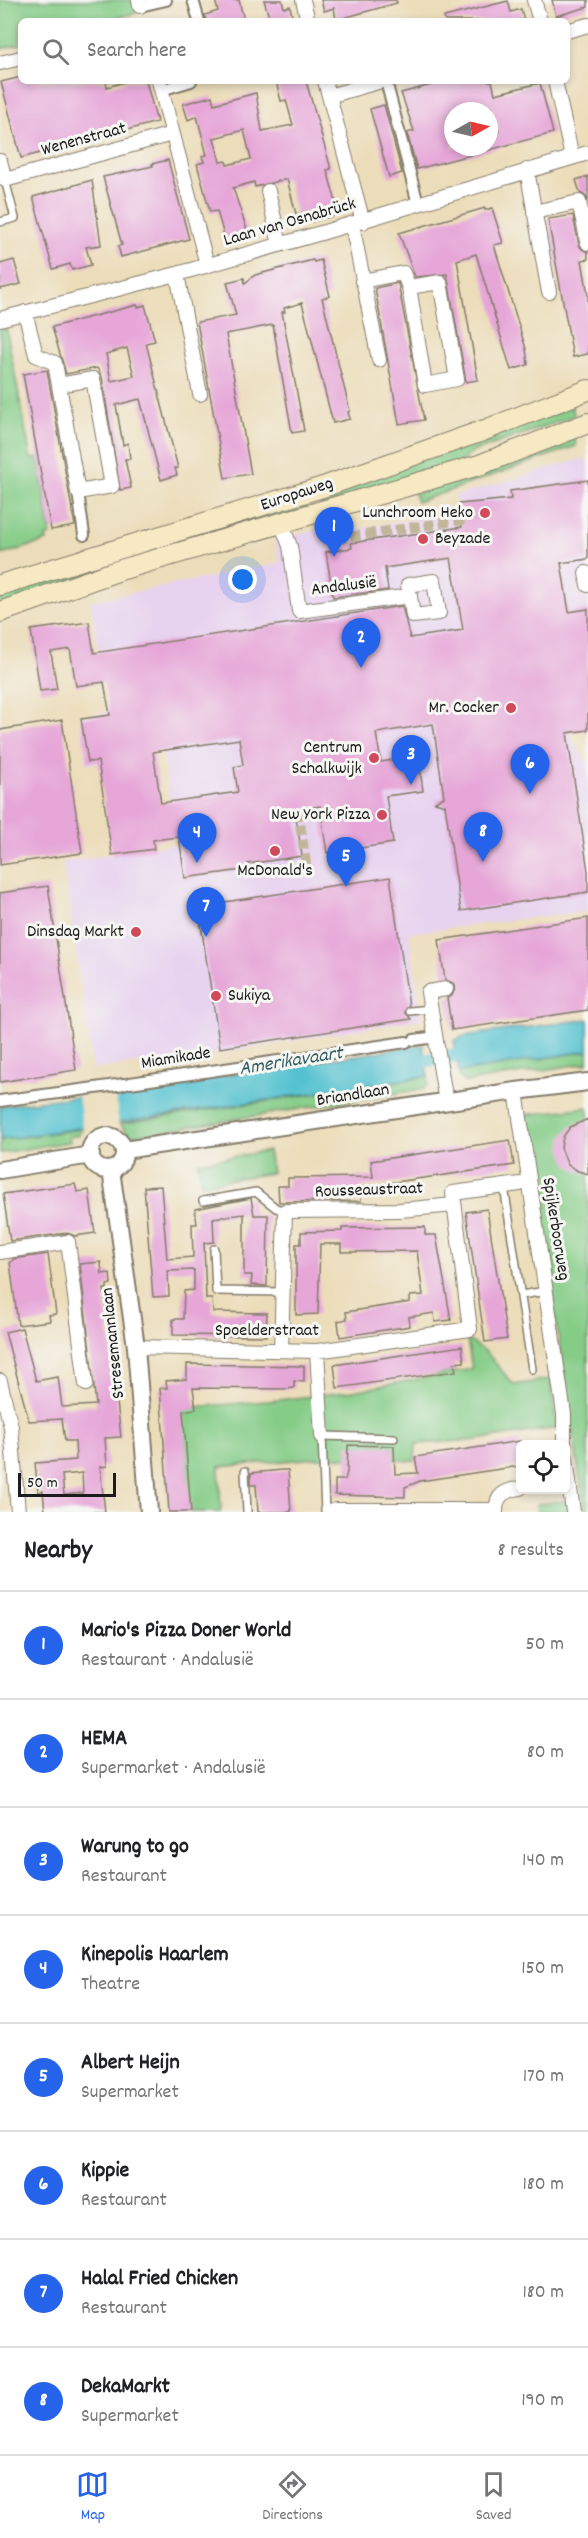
<!DOCTYPE html>
<meta charset="utf-8">
<style>
:root{--surface:#fff;--page:#f2f2f2;--text:#202124;--muted:#757577;--line:#e0e0e0;--accent:#2563eb}
body{margin:0;font-family:Dekko,sans-serif;background:var(--page);color:var(--text)}
.controls{position:absolute;right:18px;bottom:18px;display:grid;overflow:hidden;border-radius:9px;box-shadow:0 3px 9px #0003}
.controls button{width:54px;height:54px;display:grid;place-items:center;padding:0;border:0;border-bottom:2px solid var(--line);background:var(--surface);color:var(--text);font:30px sans-serif}
.compass{position:absolute;left:444px;top:102px;width:54px;height:54px;border-radius:50%;background:var(--surface);box-shadow:0 3px 9px #0003;rotate:82deg}
.scale{position:absolute;left:18px;bottom:15px;width:98px;box-sizing:border-box;padding-left:6px;border:3px solid #1c1c1c;border-top:0;font-size:16px;line-height:21px;white-space:nowrap;color:#1c1c1c;-webkit-text-stroke:4px #f6f6f2;paint-order:stroke}
.you{position:absolute;left:243px;top:580px;width:21px;height:21px;margin:-15px;border:4px solid #fff;border-radius:50%;background:#1a73e8;box-shadow:0 0 0 9px #1a73e833}
.badge{display:grid;place-items:center;width:39px;height:39px;border-radius:50%;background:var(--accent);color:#fff;font-size:20px;font-weight:700}
.pin{position:absolute;translate:-50% -50px;filter:drop-shadow(0 2px 3px #0008)}
.pin::after{content:'';position:absolute;top:32px;width:21px;height:18px;background:inherit;clip-path:polygon(0 0,100% 0,50% 100%)}
.list{margin:0;padding:0;list-style:none}
h2{display:flex;justify-content:space-between;align-items:center;height:78px;margin:0;padding:0 24px;font-size:26px}
h2 small{font-size:20px;font-weight:400;color:var(--muted)}
.list li{display:grid;grid-template-columns:39px 1fr auto;gap:18px;align-items:center;box-sizing:border-box;height:108px;padding:0 24px;border-top:2px solid var(--line)}
.list b{display:block;font-size:22px;white-space:nowrap}
.list p{margin:0;font-size:20px;white-space:nowrap;color:var(--muted)}
.list em{font-size:20px;font-style:normal;color:var(--muted)}
.icon{flex:none;width:33px;height:33px;fill:none;stroke:currentColor;stroke-width:2;stroke-linecap:round;stroke-linejoin:round}
.map{position:relative;flex:none;width:588px;height:1512px;overflow:hidden}
.search{position:absolute;background:var(--surface);box-shadow:0 3px 9px #0003;left:18px;right:18px;top:18px;height:66px;display:flex;align-items:center;gap:15px;box-sizing:border-box;padding:0 21px;border-radius:9px;color:var(--muted);font-size:22px}
.sheet{height:942px;background:var(--surface)}
nav{display:flex;justify-content:space-around;align-items:center;box-sizing:border-box;height:84px;border-top:2px solid var(--line);background:var(--surface);font-size:16px;color:var(--muted)}
nav a{display:grid;justify-items:center;gap:3px}
nav .on{color:var(--accent)}
.map>svg:first-child{display:block}
.built{fill:#e7d2ef}
.green{fill:#85cc87;stroke:#507452;stroke-width:1.5}
.water{fill:#56c2d0;stroke:#396f76;stroke-width:1.5}
.pier{fill:#ecddba}
.lines{fill:none;stroke-linecap:round;stroke-linejoin:round}
.canal{stroke:#56c2d0;stroke-width:14}
.building{fill:#e6a6d8;fill-rule:evenodd}
.pedestrian-tunnel{stroke:#c2b69a;stroke-width:10;stroke-dasharray:10 5;stroke-linecap:butt}
.service-casing{stroke:#847c6b;stroke-width:10}
.pedestrian-casing{stroke:#847c6b;stroke-width:14}
.minor-casing{stroke:#847c6b;stroke-width:16}
.tertiary-casing{stroke:#847c6b;stroke-width:20}
.secondary-casing{stroke:#847c6b;stroke-width:22}
.service{stroke:#fff;stroke-width:7}
.pedestrian{stroke:#fff;stroke-width:10}
.minor{stroke:#fff;stroke-width:14}
.tertiary{stroke:#fff;stroke-width:16}
.secondary{stroke:#f6e9c3;stroke-width:20}
.poi-dot{fill:#d1495b;stroke:#f6f6f2;stroke-width:2}
.labels{text-anchor:middle;dominant-baseline:central;stroke-width:6;stroke-linejoin:round;paint-order:stroke}
.street-label{font-size:18px;fill:#1c1c1c;stroke:#f6f6f2}
.poi-label{font-size:18px;fill:#1c1c1c;stroke:#f6f6f2;text-anchor:end}
.water-label{font-size:20px;font-style:italic;fill:#335e64;stroke:#f6f6f2}
</style>
<div class="map">
<svg width="588" height="1512" viewBox="0 0 588 1512">
<rect width="100%" height="100%" fill="#f6f6f2"/>
<filter id="ink" filterUnits="userSpaceOnUse"><feTurbulence type="fractalNoise" baseFrequency=".0167" numOctaves="2"/><feDisplacementMap in="SourceGraphic" scale="12" xChannelSelector="R" yChannelSelector="G"/><feConvolveMatrix kernelMatrix="1 2 1 2 8 2 1 2 1" color-interpolation-filters="sRGB"/></filter>
<filter id="wash" filterUnits="userSpaceOnUse"><feTurbulence type="fractalNoise" baseFrequency=".008" numOctaves="4" result="noise"/><feDisplacementMap in="SourceGraphic" scale="24" xChannelSelector="R" yChannelSelector="G"/><feGaussianBlur stdDeviation="1.35" result="paint"/><feColorMatrix in="noise" values="0 0 0 0 0 0 0 0 0 0 0 0 0 0 0 0 0 1.4 0 .05"/><feComposite in="paint" operator="in"/></filter>
<g filter="url(#wash)">
<rect width="100%" height="100%" fill="#ecddba"/>
<path class="built" d="M584 458 588 464V683L567 732 588 764V911L409 933 421 1019 220 1053 93 1069 63 862 176 844 163 752 87 764 80 717 108 712 91 601 280 563 274 540 340 524 341 532 457 512 456 496Z"/>
<path class="green" d="M0 0H133L136 13 107 21H21V44L0 49Z
M6 327 30 454 31 459 38 458 51 535 46 536 47 541 1 555 0 329Z
M571 405 574 414 572 417 472 452 458 464 322 507 318 492Z
M575 438 576 446 417 502 414 493Z
M302 496 307 512 0 607V592Z
M588 1051V1063L466 1082 459 1077V1072Z
M428 1076V1085L423 1089 131 1136 119 1124Z
M588 1107V1512H585L525 1115Z
M82 1129 79 1135 69 1137 70 1142 0 1153V1140Z
M268 1151 272 1173 202 1184 198 1162Z
M467 1339 486 1352 514 1385 550 1379 557 1428 476 1440 416 1444 415 1461 328 1457 219 1467 221 1512H188L182 1408 279 1400 353 1391 472 1369Z
M568 1501 570 1512H537L536 1504Z"/>
<path class="water" d="M588 1019V1051L459 1072 454 1041 464 1036Z
M423 1045 428 1076 0 1140V1106L115 1092Z"/>
<path class="pier" d="M115 1092 119 1125 83 1130 78 1095Z"/>
<g class="lines">
<path class="canal" d="M408 1063 472 1053"/>
</g>
<g id="blocks">
<path class="building" d="M215 0H239L244 21H206L205 15 218 11Z
M264 0H282L284 8 290 6 292 16 287 17 288 21H270Z
M321 0H396L397 3 336 20 334 8 324 11Z
M552 0H588V7L556 16Z
M508 1 511 12 521 9 524 21H445L444 17Z
M21 77V81H106L107 87 128 81H146L157 122 21 158 1 82Z
M276 81H306L331 169 327 170 338 209 332 211 333 216 311 222 308 211 296 214 287 179 255 187 254 182 233 188 250 239 227 246 217 211 210 212 197 164 204 162 202 156 207 155 197 116 188 120 183 104 212 96 214 104 256 93 262 131 293 125 286 100 281 101ZM244 130 251 159 227 165 226 161 220 162 214 138Z
M446 81H492L495 94 540 83 553 133 489 150V134L499 131 492 108 480 111H453V147H488L489 150 417 169 407 133 414 131 401 93Z
M384 105 402 173 389 177 370 109Z
M168 160 189 239 121 257 118 246 122 245 103 177 153 166 152 164Z
M588 176V201L585 196 580 193 576 180Z
M92 180 101 245 86 247 91 265 72 270 70 264 53 269 33 197Z
M485 208V210L492 208 503 243 494 245 526 349 528 365 511 370 476 254 457 260 478 380 466 382 447 274 415 277 399 233Z
M573 215 579 245 582 249 588 252V259L582 260 588 295V354L573 357 548 219Z
M14 260 21 284 0 289V264Z
M313 260 314 262 321 260 330 296 322 298 350 411 348 412 350 419 333 423 302 303 284 308 285 312H282L304 431 292 433 273 325 226 334 251 474 225 478 197 322 236 315 227 282 244 278 245 283 255 275Z
M398 283 424 420 399 424 375 288Z
M137 305 138 307 145 305 155 341 146 343 178 468H175L177 475 161 480 140 399 116 405 123 445 128 443 130 459H125L131 488 120 490 102 377 97 368 66 374 52 327ZM127 348 134 376 111 381 106 354Z
M47 370 75 526 51 530 23 374Z
M588 480V559L561 563 569 612 588 609V730L567 733 588 871V892L461 911 445 805 435 802 444 797 433 724 376 733 381 762 418 756 421 776 423 791 386 796 393 843 327 853 320 806 295 810 302 856 248 864 249 869 185 878 179 837 153 840 154 849 112 855 98 761 88 762 81 719 110 715 104 682 76 686 70 649 51 652 57 689 40 691 31 630 89 622 94 653 402 606 410 638 463 630 451 558 385 568 388 590 333 597 326 552 352 548 351 543 462 527 459 504 511 499 510 491ZM239 739 243 765 234 767 238 792 161 803 153 752Z
M62 720 82 853 0 865V730Z
M390 877 409 1006 405 1012 411 1019 220 1048 198 906Z
M48 886 76 1070 0 1082V893Z
M588 918V1010L452 1030 447 998 452 996 455 988 453 983 445 980 439 940Z
M588 1119V1174L578 1171 568 1165 561 1148 563 1137 570 1127Z
M510 1140 514 1165 361 1187V1201L279 1202 278 1186H288V1178L373 1177 371 1161Z
M75 1184 77 1192 89 1190 95 1233 75 1236 67 1233 10 1241 3 1194Z
M161 1186 167 1259 193 1257 192 1224H197L195 1209 251 1198 254 1215H268L267 1286 251 1285 252 1275H244V1214L213 1218 214 1242 204 1243 206 1299H212L213 1312 267 1313 266 1336 173 1335V1319H183L184 1291 194 1290V1270L168 1271 169 1296 153 1297 144 1187Z
M487 1209 507 1339 485 1342 466 1212Z
M425 1227V1235H436L451 1320 435 1322 434 1313 409 1317 410 1326 340 1337 338 1321 347 1319 346 1312 410 1302V1296L423 1295 417 1251 341 1252V1244H320L318 1314 296 1315V1244H301V1232L342 1231V1228Z
M48 1254 56 1314 49 1315 50 1321 18 1325 10 1262 13 1261V1259Z
M101 1262 102 1274 110 1273 111 1284 107 1285V1289H104L121 1437 105 1438 107 1466 100 1467 105 1512H45L43 1491 38 1492 35 1463 76 1460 75 1441H65L62 1419 29 1421 5 1332 22 1328 36 1381 58 1377 62 1407 96 1405 80 1264ZM82 1473 83 1493 64 1495 62 1475Z
M462 1346 464 1362 454 1363 456 1371 337 1388 334 1365Z
M187 1364 304 1366V1382L294 1381V1388L286 1389 193 1388 196 1409 183 1411 191 1512H169L160 1388H167L166 1381 187 1379Z
M520 1441V1466L420 1481 405 1487V1497L335 1495V1480H345L347 1472 348 1445 394 1446 395 1474 418 1473 415 1457Z
M282 1470H288L291 1512H258L256 1485H251V1473Z"/>
</g>
</g>
<g filter="url(#ink)">
<use href="#blocks" fill-opacity="0" stroke="#847c6b" stroke-width="1.5"/>
<g class="lines">
<path class="pedestrian-tunnel" d="M326 533 328 540 469 519
M298 810 307 870"/>
<defs>
<path id="service" d="M0 222 15 218 5 180
M410 1011 431 1009
M505 1193 532 1369
M203 1201 256 1192 276 1208 285 1211
M214 1249 216 1291 283 1292
M521 1295 546 1291
M245 1471 247 1512
M325 1512 322 1436 394 1438"/>
<path id="pedestrian" d="M193 0 199 21
M140 6 166 0
M386 81 418 204
M161 90 191 81
M78 492 84 535
M414 1040 436 1037
M130 1083 406 1042
M0 1101 124 1084"/>
<path id="minor" d="M139 0 140 6
M303 0 308 21
M534 0 540 21
M567 31 588 25
M0 63 21 58
M159 81 207 265
M325 81 363 222
M555 81 572 157
M329 96 381 81
M0 161 5 180 172 134
M527 170 549 292
M268 191 280 245
M534 212 579 202 588 243
M352 224 379 360
M177 274 200 394
M362 281 403 273 409 287 440 282 457 379 425 385 409 287
M25 312 36 355 55 363 78 492 112 486 93 379 59 385
M0 319 177 274 321 233 588 153
M282 525 290 546 299 611 410 596 413 616 439 613 434 581 408 585 410 596
M586 573 588 585
M516 1091 564 1414V1444
M446 1102 428 992 446 989
M0 1252 68 1242 86 1384
M136 1347 317 1351 470 1329 453 1193 520 1184
M281 1350 285 1211 400 1210 454 1205
M317 1351 322 1436
M0 1381 11 1427 18 1512
M566 1458 573 1512
M330 1512 336 1510H495
M496 1512C496 1494 505 1491 520 1488"/>
<path id="tertiary" d="M90 1153a17 17 0 1 1 34 0a17 17 0 1 1-34 0Z
M124 1150 516 1091 588 1082
M0 1170 91 1155
M111 1170 136 1347 149 1512"/>
<path id="secondary" d="M0 585 326 486 485 430 588 390
M0 612 117 571 479 465 588 423"/>
</defs>
<use href="#service" class="service-casing"/>
<use href="#pedestrian" class="pedestrian-casing"/>
<use href="#minor" class="minor-casing"/>
<use href="#tertiary" class="tertiary-casing"/>
<use href="#secondary" class="secondary-casing"/>
<use href="#service" class="service"/>
<use href="#pedestrian" class="pedestrian"/>
<use href="#minor" class="minor"/>
<use href="#tertiary" class="tertiary"/>
<use href="#secondary" class="secondary"/>
</g>
</g>
<g class="poi-dot">
<circle cx="485" cy="513" r="6"/>
<circle cx="423" cy="539" r="6"/>
<circle cx="511" cy="708" r="6"/>
<circle cx="374" cy="758" r="6"/>
<circle cx="382" cy="815" r="6"/>
<circle cx="275" cy="851" r="6"/>
<circle cx="136" cy="932" r="6"/>
<circle cx="216" cy="996" r="6"/>
</g>
<g class="labels">
<g class="street-label">
<text transform="translate(84 140) rotate(-15)">Wenenstraat</text>
<text transform="translate(290 223) rotate(-16)">Laan van Osnabrück</text>
<text transform="translate(297 495) rotate(-18)">Europaweg</text>
<text transform="translate(344 587) rotate(-7)">Andalusië</text>
<text transform="translate(176 1059) rotate(-9)">Miamikade</text>
<text transform="translate(353 1096) rotate(-9)">Briandlaan</text>
<text transform="translate(369 1191) rotate(-2)">Rousseaustraat</text>
<text transform="translate(555 1229) rotate(81)">Spijkerboorweg</text>
<text x="267" y="1331">Spoelderstraat</text>
<text transform="translate(114 1343) rotate(-96)">Stresemannlaan</text>
</g>
<g class="poi-label">
<text x="473" y="513">Lunchroom Heko</text>
<text x="435" y="539" text-anchor="start">Beyzade</text>
<text x="499" y="708">Mr. Cocker</text>
<text x="362" y="748">Centrum<tspan x="362" dy="21">Schalkwijk</tspan></text>
<text x="370" y="815">New York Pizza</text>
<text x="275" y="871" text-anchor="middle">McDonald's</text>
<text x="124" y="932">Dinsdag Markt</text>
<text x="228" y="996" text-anchor="start">Sukiya</text>
</g>
<g class="water-label">
<text transform="translate(291 1062) rotate(-9)">Amerikavaart</text>
</g>
</g>
</svg>
<div class="controls">
<button><svg class="icon" aria-label="locate" viewBox="0 0 24 24"><circle cx="12" cy="12" r="6"/><path d="M12 2v4M12 18v4M2 12h4M18 12h4"/></svg></button>
</div>
<svg class="compass" viewBox="-18 -18 36 36"><path d="M0-13l5 13h-10z" fill="#e53935"/><path d="M0 13l5-13h-10z" fill="#757577"/></svg>
<div class="scale">50 m</div>
<div class="you"></div>
<div class="pin badge" style="left:334px;top:557px">1</div>
<div class="pin badge" style="left:361px;top:668px">2</div>
<div class="pin badge" style="left:411px;top:785px">3</div>
<div class="pin badge" style="left:197px;top:863px">4</div>
<div class="pin badge" style="left:346px;top:887px">5</div>
<div class="pin badge" style="left:530px;top:794px">6</div>
<div class="pin badge" style="left:206px;top:937px">7</div>
<div class="pin badge" style="left:483px;top:862px">8</div>
<div class="search"><svg class="icon" aria-label="search" viewBox="0 0 24 24"><circle cx="10" cy="10" r="6"/><path d="M15 15l6 6"/></svg>Search here</div>
</div>
<section class="sheet">
<h2>Nearby<small>8 results</small></h2>
<ul class="list">
<li><span class="badge">1</span><div><b>Mario's Pizza Doner World</b><p>Restaurant · Andalusië</p></div><em>50 m</em></li>
<li><span class="badge">2</span><div><b>HEMA</b><p>Supermarket · Andalusië</p></div><em>80 m</em></li>
<li><span class="badge">3</span><div><b>Warung to go</b><p>Restaurant</p></div><em>140 m</em></li>
<li><span class="badge">4</span><div><b>Kinepolis Haarlem</b><p>Theatre</p></div><em>150 m</em></li>
<li><span class="badge">5</span><div><b>Albert Heijn</b><p>Supermarket</p></div><em>170 m</em></li>
<li><span class="badge">6</span><div><b>Kippie</b><p>Restaurant</p></div><em>180 m</em></li>
<li><span class="badge">7</span><div><b>Halal Fried Chicken</b><p>Restaurant</p></div><em>180 m</em></li>
<li><span class="badge">8</span><div><b>DekaMarkt</b><p>Supermarket</p></div><em>190 m</em></li>
</ul>
</section>
<nav>
<a class="on"><svg class="icon" aria-label="map" viewBox="0 0 24 24"><path d="M3 6l6-2 6 2 6-2v14l-6 2-6-2-6 2zM9 4v14M15 6v14"/></svg>Map</a>
<a><svg class="icon" aria-label="directions" viewBox="0 0 24 24"><path d="M12 3l9 9-9 9-9-9zM9 14v-3h6M13 9l2 2-2 2"/></svg>Directions</a>
<a><svg class="icon" aria-label="saved" viewBox="0 0 24 24"><path d="M7 4h10v16l-5-4-5 4z"/></svg>Saved</a>
</nav>
